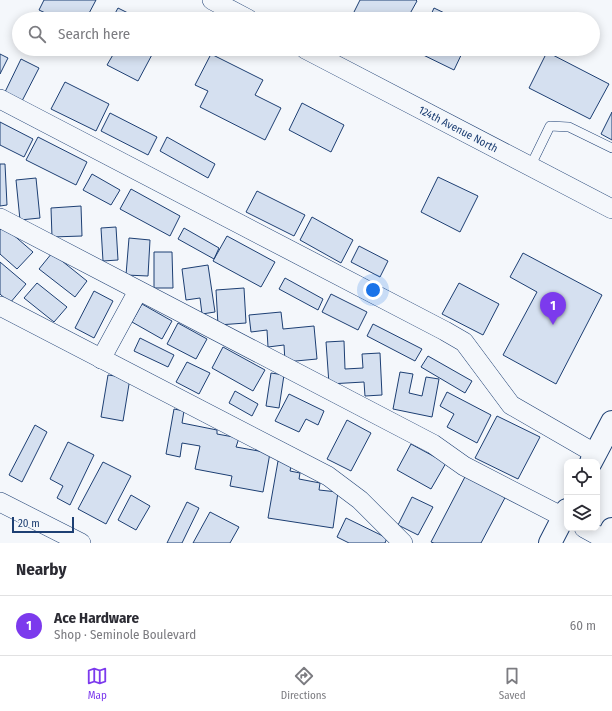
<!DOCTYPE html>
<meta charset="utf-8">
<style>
:root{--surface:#fff;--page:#f2f2f3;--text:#2b2b33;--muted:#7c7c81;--line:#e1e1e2;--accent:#7c3aed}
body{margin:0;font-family:"Fira Sans Condensed",sans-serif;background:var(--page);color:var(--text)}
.controls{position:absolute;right:12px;bottom:12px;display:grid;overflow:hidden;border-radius:8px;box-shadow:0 2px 10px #0003}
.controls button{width:36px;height:36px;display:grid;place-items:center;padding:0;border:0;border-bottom:1px solid var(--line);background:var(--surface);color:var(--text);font:20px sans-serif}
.scale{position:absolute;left:12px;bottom:10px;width:62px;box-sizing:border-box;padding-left:4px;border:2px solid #1d3f73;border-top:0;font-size:11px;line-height:14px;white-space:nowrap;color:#1d3f73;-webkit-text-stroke:3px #f4f7fb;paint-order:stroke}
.you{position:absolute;left:373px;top:290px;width:14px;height:14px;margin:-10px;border:3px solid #fff;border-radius:50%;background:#1a73e8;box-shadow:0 0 0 6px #1a73e833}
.badge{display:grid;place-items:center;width:26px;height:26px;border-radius:50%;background:var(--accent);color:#fff;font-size:13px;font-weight:700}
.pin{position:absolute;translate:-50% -33px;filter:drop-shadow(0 1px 2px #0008)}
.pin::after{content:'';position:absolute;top:21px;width:14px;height:12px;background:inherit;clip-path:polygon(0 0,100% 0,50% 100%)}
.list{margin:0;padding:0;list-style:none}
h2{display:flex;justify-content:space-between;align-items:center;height:52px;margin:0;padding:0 16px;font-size:17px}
h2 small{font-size:13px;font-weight:400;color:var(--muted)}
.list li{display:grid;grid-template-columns:26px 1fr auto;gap:12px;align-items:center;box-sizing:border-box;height:60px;padding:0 16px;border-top:1px solid var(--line)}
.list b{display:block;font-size:15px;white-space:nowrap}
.list p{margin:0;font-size:13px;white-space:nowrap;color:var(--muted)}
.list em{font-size:13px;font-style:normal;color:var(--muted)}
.icon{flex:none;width:22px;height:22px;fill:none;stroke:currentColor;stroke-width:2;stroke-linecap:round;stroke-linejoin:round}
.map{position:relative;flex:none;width:612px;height:543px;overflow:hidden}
.search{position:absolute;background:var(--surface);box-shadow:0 2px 10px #0003;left:12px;right:12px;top:12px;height:44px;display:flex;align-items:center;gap:10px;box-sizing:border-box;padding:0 14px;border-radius:22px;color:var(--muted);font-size:15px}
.sheet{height:112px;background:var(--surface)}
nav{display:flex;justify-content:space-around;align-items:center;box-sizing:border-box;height:56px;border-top:1px solid var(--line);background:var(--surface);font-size:11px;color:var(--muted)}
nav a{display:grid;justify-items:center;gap:2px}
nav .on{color:var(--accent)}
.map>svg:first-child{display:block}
.building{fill:#d5e0f0;stroke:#1d3f73}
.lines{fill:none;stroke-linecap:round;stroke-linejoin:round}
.lane-casing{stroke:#1d3f73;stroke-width:10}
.street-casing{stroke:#1d3f73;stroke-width:20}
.primary-casing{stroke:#1d3f73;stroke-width:24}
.lane{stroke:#f4f7fb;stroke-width:9}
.street{stroke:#f4f7fb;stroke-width:19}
.primary{stroke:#f4f7fb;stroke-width:22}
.labels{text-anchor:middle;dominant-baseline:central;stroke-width:3;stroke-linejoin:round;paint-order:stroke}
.street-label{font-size:11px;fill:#1d3f73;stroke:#f4f7fb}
</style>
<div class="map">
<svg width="612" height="543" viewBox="0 0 612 543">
<rect width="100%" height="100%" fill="#f4f7fb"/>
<path class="building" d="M44 0H96L86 19H58L39 10Z
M360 0H416L417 1 407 19H359L352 16Z
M118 8 140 19H112Z
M434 8 457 19H429Z
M107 49H155L138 81 107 65 114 53Z
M414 49H464L454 70 413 50Z
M547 52 609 84 590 119 529 88Z
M0 54 8 58 0 74Z
M211 54 263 80 255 95 281 108 265 140 200 107 208 91 195 85Z
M21 59 39 68 22 101 5 92Z
M65 82 109 104 96 131 51 109Z
M302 103 344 125 331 152 289 130Z
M612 112V140L601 134Z
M110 113 157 137 148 155 101 131Z
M0 122 33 139 24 157 0 145Z
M38 137 87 162 76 185 26 160Z
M167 137 215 164 208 178 160 151Z
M0 164H5L7 205 0 206Z
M92 174 120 190 111 205 83 190Z
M438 177 478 196 460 232 421 212Z
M36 178 40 218 20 220 16 180Z
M131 189 180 216 170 236 120 209Z
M257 191 305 215 294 236 246 212Z
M81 206 82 236 52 237 51 208Z
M312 217 353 240 341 263 300 240Z
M3 226 33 252 17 269 0 254V230Z
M116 227 118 260 103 261 101 228Z
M184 228 219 248 214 259 178 239Z
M227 236 275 262 261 287 213 261Z
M129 238 150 240 148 276 126 275Z
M359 246 388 261 380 277 351 262Z
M154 252H172L173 288H154Z
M52 253 87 281 75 297 39 269Z
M523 253 602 295 556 384 503 355 537 292 510 277Z
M0 262 26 284 10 303 0 294Z
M208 265 215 312 202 314 200 298 186 300 182 269Z
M285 278 323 299 318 310 279 289Z
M37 283 67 307 54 322 24 298Z
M459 283 499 304 483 335 442 314Z
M244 288 246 323 218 325 216 290Z
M94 291 113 301 94 338 75 328Z
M331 294 367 312 358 330 322 312Z
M142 304 172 321 162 339 132 322Z
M281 312 283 329 314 326 317 359 285 362 284 345 268 347 267 330 251 332 249 315Z
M178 323 207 339 196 359 167 344Z
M373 324 422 349 415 361 367 336Z
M140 338 174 355 168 367 134 351Z
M344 341 345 369 363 368 362 354 380 353 382 395 365 396 364 382 329 384 326 342Z
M223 347 265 370 253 391 212 368Z
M428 356 472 381 465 393 421 367Z
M187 362 210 373 199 394 176 382Z
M400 372 413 374 409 393 422 396 426 377 439 379 432 417 393 409Z
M271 373 284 375 279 408 266 406Z
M108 375 130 378 123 421 101 417Z
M235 391 258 404 252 416 229 403Z
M447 392 491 415 477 443 447 427 454 414 440 406Z
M289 394 324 411 318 425 306 419 299 432 275 421Z
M174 409 184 411 182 423 217 430V434L239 438 236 447 270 453 263 492 230 486 232 476 195 469 200 446 182 443 180 457 166 454Z
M497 416 540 437 518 479 475 458Z
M347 420 371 433 351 471 327 459Z
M35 425 47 432 22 482 9 475Z
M68 442 94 455 70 505 57 498 63 486 50 479Z
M411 444 446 463 431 489 397 470Z
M278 461 292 463 290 471 300 473 299 479 320 483 319 490 338 492 333 528 268 518Z
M103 462 131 476 106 524 78 509Z
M467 473 507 494 481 543H434L431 542Z
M131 495 150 506 136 530 118 520Z
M412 497 433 507 418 535 398 525Z
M187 502 199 508 182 543H167Z
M210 512 239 527 230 543H193Z
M346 518 387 538 385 543H349L337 537Z"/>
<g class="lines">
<defs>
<path id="lane" d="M530 167 550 126 569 127 612 148"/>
<g id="street">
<path d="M212 0 248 19"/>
<path id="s1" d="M305 49 612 209"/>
<path d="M0 99 445 331 464 342 511 405 596 454"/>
<path d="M0 218 433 444 464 466 567 519"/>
<path d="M0 306 328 476 360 500 403 543"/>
<path d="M101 359 138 291"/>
<path d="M0 502 81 543"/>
<path d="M584 528 606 540"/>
</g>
<path id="primary" d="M591 462 612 422
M550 543 567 510
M605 543 612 529"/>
</defs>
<use href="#lane" class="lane-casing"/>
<use href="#street" class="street-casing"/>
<use href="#primary" class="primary-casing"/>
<use href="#lane" class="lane"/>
<use href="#street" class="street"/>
<use href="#primary" class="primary"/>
</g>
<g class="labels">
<g class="street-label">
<text stroke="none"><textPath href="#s1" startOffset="173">124th Avenue North</textPath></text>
</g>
</g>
</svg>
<div class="controls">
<button><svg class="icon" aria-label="locate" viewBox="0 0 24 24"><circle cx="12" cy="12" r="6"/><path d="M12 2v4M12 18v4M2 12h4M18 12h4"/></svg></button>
<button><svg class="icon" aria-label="layers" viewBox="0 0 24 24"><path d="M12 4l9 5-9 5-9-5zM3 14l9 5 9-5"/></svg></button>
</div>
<div class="scale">20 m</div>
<div class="you"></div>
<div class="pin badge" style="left:553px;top:325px">1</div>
<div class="search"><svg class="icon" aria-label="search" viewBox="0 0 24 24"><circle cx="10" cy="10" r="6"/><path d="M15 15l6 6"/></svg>Search here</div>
</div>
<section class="sheet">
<h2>Nearby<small></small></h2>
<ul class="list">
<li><span class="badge">1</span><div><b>Ace Hardware</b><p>Shop · Seminole Boulevard</p></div><em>60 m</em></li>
</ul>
</section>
<nav>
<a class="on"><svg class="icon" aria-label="map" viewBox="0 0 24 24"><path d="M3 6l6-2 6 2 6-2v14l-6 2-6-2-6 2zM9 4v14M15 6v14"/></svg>Map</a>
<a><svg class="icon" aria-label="directions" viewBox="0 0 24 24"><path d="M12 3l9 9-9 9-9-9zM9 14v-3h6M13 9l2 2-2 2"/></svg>Directions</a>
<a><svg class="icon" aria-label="saved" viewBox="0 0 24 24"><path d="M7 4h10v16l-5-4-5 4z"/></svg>Saved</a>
</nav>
